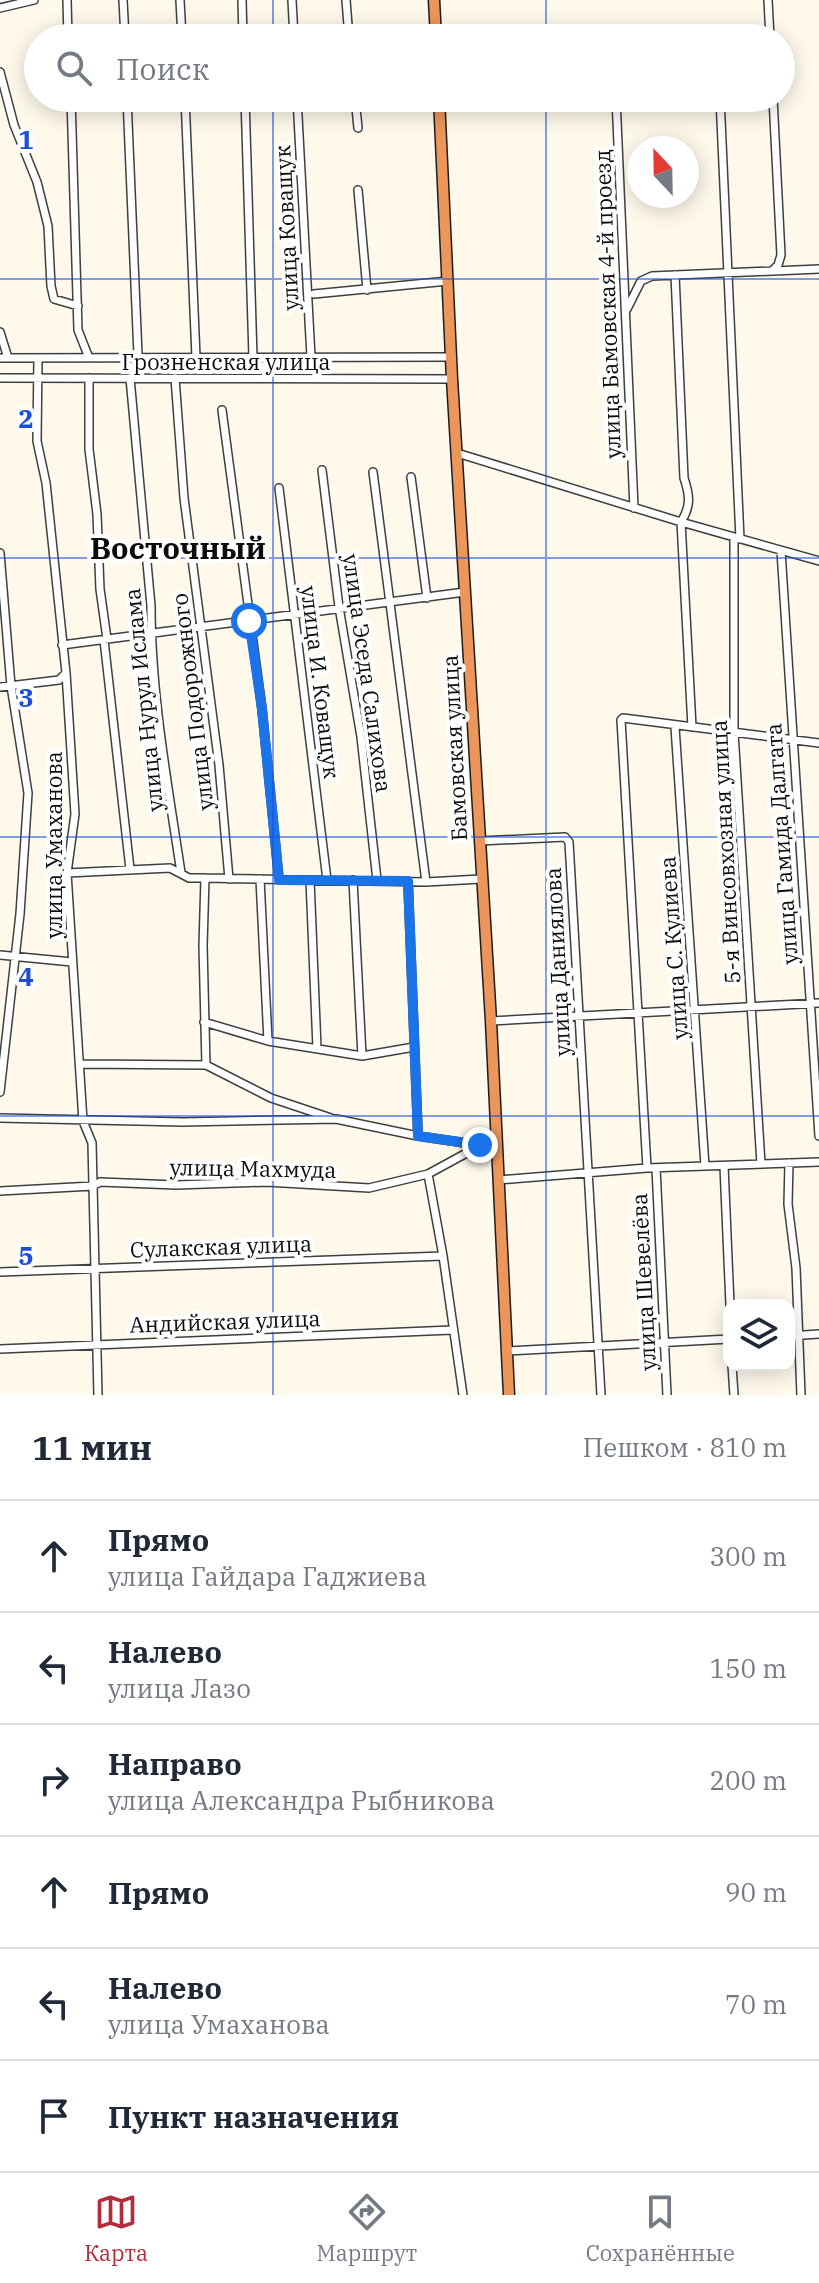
<!DOCTYPE html>
<html lang="ru">
<meta charset="utf-8">
<style>
:root{--surface:#fff;--page:#f2f2f3;--text:#1f2937;--muted:#747a83;--line:#e0e1e3;--accent:#b32c39}
body{margin:0;font-family:"IBM Plex Serif",serif;background:var(--page);color:var(--text)}
.controls{position:absolute;right:24px;bottom:24px;display:grid;overflow:hidden;border-radius:16px;box-shadow:0 4px 20px #0003}
.controls button{width:72px;height:72px;display:grid;place-items:center;padding:0;border:0;border-bottom:2px solid var(--line);background:var(--surface);color:var(--text);font:40px sans-serif}
.compass{position:absolute;left:627px;top:136px;width:72px;height:72px;border-radius:50%;background:var(--surface);box-shadow:0 4px 20px #0003;rotate:338deg}
.stop{position:absolute;width:24px;height:24px;margin:-18px;border:6px solid #1a73e8;border-radius:50%;background:#fff}
.stop.end{background:#1a73e8;border-color:#fff;box-shadow:0 2px 8px #0008}
.list{margin:0;padding:0;list-style:none}
h2{display:flex;justify-content:space-between;align-items:center;height:104px;margin:0;padding:0 32px;font-size:34px}
h2 small{font-size:26px;font-weight:400;color:var(--muted)}
.list li{display:grid;grid-template-columns:52px 1fr auto;gap:24px;align-items:center;box-sizing:border-box;height:112px;padding:0 32px;border-top:2px solid var(--line)}
.list b{display:block;font-size:30px;white-space:nowrap}
.list p{margin:0;font-size:26px;white-space:nowrap;color:var(--muted)}
.list em{font-size:26px;font-style:normal;color:var(--muted)}
.icon{flex:none;width:44px;height:44px;fill:none;stroke:currentColor;stroke-width:2;stroke-linecap:round;stroke-linejoin:round}
.map{position:relative;flex:none;width:819px;height:1395px;overflow:hidden}
.search{position:absolute;background:var(--surface);box-shadow:0 4px 20px #0003;left:24px;right:24px;top:24px;height:88px;display:flex;align-items:center;gap:20px;box-sizing:border-box;padding:0 28px;border-radius:44px;color:var(--muted);font-size:30px}
.sheet{height:776px;background:var(--surface)}
nav{display:flex;justify-content:space-around;align-items:center;box-sizing:border-box;height:112px;border-top:2px solid var(--line);background:var(--surface);font-size:22px;color:var(--muted)}
nav a{display:grid;justify-items:center;gap:4px}
nav .on{color:var(--accent)}
.map>svg:first-child{display:block}
.lines{fill:none;stroke-linecap:round;stroke-linejoin:round}
.minor-casing{stroke:#3f3f3f;stroke-width:10}
.highway-casing{stroke:#1d1d1d;stroke-width:13}
.minor{stroke:#fff;stroke-width:7}
.highway{stroke:#ec965b;stroke-width:10}
.route{stroke:#1a73e8;stroke-width:10}
.grid{fill:none;stroke:#1d4ed8;stroke-width:2;stroke-opacity:0.55}
.labels{text-anchor:middle;dominant-baseline:central;stroke-width:8;stroke-linejoin:round;paint-order:stroke}
.street-label{font-size:22px;fill:#0c0c0c;stroke:#fff}
.district-label{font-size:30px;font-weight:bold;fill:#0c0c0c;stroke:#fff}
.grid-label{font-size:26px;text-anchor:middle;font-weight:bold;fill:#1d4ed8;stroke:#fff;stroke-width:8;stroke-linejoin:round;paint-order:stroke}
</style>
<div class="map">
<svg width="819" height="1395" viewBox="0 0 819 1395">
<rect width="100%" height="100%" fill="#fef9eb"/>
<g class="lines">
<defs>
<path id="minor" d="M67 0 68 38
M123 0 125 38
M180 0 182 38
M242 0 243 38
M292 0 294 38
M346 0 349 38
M768 0 770 38
M0 8 34 0
M0 72 14 125 37 182 48 226 51 286 54 299 78 306
M71 98 78 330 89 358
M127 98 139 378
M185 98 196 357
M245 98 253 357
M297 98 311 357
M355 98 358 128
M616 98 634 508
M720 98 740 539
M773 98 781 255 778 265 773 270
M358 190 367 290
M675 275 684 478C690 496 691 506 681 522L692 727
M314 294 448 281
M627 309 641 281 652 276 819 269
M0 332 8 358
M0 358 451 357
M38 358 37 441 46 483 66 673 75 814 67 873 83 1121 92 1143 98 1395
M0 378 452 379
M89 378V449L97 514 100 589 107 639
M130 378 151 606C151 695 168 785 181 873
M175 378 184 498 219 765 229 879
M222 410 262 709 279 880
M457 453 681 522 819 561
M322 470 339 607 361 737 377 880
M373 472 426 882
M411 477 427 598
M279 488 327 880
M734 537V732L761 1164
M781 551 819 1136
M0 553 11 686 28 793 20 914 0 1092
M104 640 130 869
M62 645 465 592
M0 687 59 680 66 673
M675 727 705 1166
M479 841 565 837 569 842 601 1395
M67 873 170 868 189 878H205L426 882 481 879
M205 878 203 946 206 1065
M260 879 268 1041
M310 880 317 1048
M353 880 362 1056
M408 881 418 1136
M0 955 72 962
M491 1021 819 1003
M204 1022 268 1041 362 1056 414 1047
M80 1064 206 1065 271 1098 331 1118
M0 1118 183 1122 336 1119 418 1136 479 1145
M789 1163 788 1204 796 1268 801 1395
M724 1166 730 1305
M647 1168 621 720 623 718 819 743
M656 1168 667 1395
M428 1174 443 1256 463 1395
M498 1180 647 1168 819 1162
M0 1191 93 1186 100 1182 176 1185 267 1182 369 1188 428 1174 496 1137
M0 1272 443 1256
M789 1336 819 1334
M0 1349 452 1330
M507 1351 729 1339
M732 1365 734 1395"/>
<path id="highway" d="M434 0 436 38
M439 98 452 379 491 1021 509 1395"/>
</defs>
<use href="#minor" class="minor-casing"/>
<use href="#highway" class="highway-casing"/>
<use href="#minor" class="minor"/>
<use href="#highway" class="highway"/>
</g>
<g class="lines">
<path class="route" d="M249 621 262 709 279 880 408 881 418 1136 480 1145"/>
</g>
<path class="grid" d="M273 0V38M546 0V38M273 98V1395M546 98V1395M0 279H819M0 558H819M0 837H819M0 1116H819"/>
<g class="labels">
<g class="street-label">
<text transform="translate(286 228) rotate(-93)">улица Коващук</text>
<text transform="translate(607 304) rotate(-92)">улица Бамовская 4-й проезд</text>
<text x="226" y="361">Грозненская улица</text>
<text transform="translate(368 673) rotate(82)">улица Эседа Салихова</text>
<text transform="translate(321 682) rotate(83)">улица И. Коващук</text>
<text transform="translate(143 700) rotate(-96)">улица Нурул Ислама</text>
<text transform="translate(192 702) rotate(-97)">улица Подорожного</text>
<text transform="translate(454 748) rotate(-93)">Бамовская улица</text>
<text transform="translate(781 844) rotate(-94)">улица Гамида Далгата</text>
<text transform="translate(53 845) rotate(-90)">улица Умаханова</text>
<text transform="translate(725 852) rotate(-93)">5-я Винсовхозная улица</text>
<text transform="translate(673 948) rotate(-94)">улица С. Кулиева</text>
<text transform="translate(557 962) rotate(-93)">улица Даниялова</text>
<text transform="translate(253 1168) rotate(1)">улица Махмуда</text>
<text transform="translate(221 1246) rotate(-2)">Сулакская улица</text>
<text transform="translate(643 1282) rotate(-93)">улица Шевелёва</text>
<text transform="translate(225 1321) rotate(-2)">Андийская улица</text>
</g>
<g class="district-label">
<text x="178" y="547">Восточный</text>
</g>
</g>
<g class="grid-label">
<text x="26" y="149">1</text>
<text x="26" y="428">2</text>
<text x="26" y="707">3</text>
<text x="26" y="986">4</text>
<text x="26" y="1265">5</text>
</g>
</svg>
<div class="controls">
<button><svg class="icon" aria-label="layers" viewBox="0 0 24 24"><path d="M12 4l9 5-9 5-9-5zM3 14l9 5 9-5"/></svg></button>
</div>
<svg class="compass" viewBox="-18 -18 36 36"><path d="M0-13l5 13h-10z" fill="#e53935"/><path d="M0 13l5-13h-10z" fill="#747a83"/></svg>
<div class="stop" style="left:249px;top:621px"></div>
<div class="stop end" style="left:480px;top:1145px"></div>
<div class="search"><svg class="icon" aria-label="search" viewBox="0 0 24 24"><circle cx="10" cy="10" r="6"/><path d="M15 15l6 6"/></svg>Поиск</div>
</div>
<section class="sheet">
<h2>11 мин<small>Пешком · 810 m</small></h2>
<ul class="list">
<li><svg class="icon" aria-label="ahead" viewBox="0 0 24 24"><path d="M12 20V5M6 11l6-6 6 6"/></svg><div><b>Прямо</b><p>улица Гайдара Гаджиева</p></div><em>300 m</em></li>
<li><svg class="icon" aria-label="left" viewBox="0 0 24 24"><path d="M17 20v-9H6M10 6l-5 5 5 5"/></svg><div><b>Налево</b><p>улица Лазо</p></div><em>150 m</em></li>
<li><svg class="icon" aria-label="right" viewBox="0 0 24 24"><path d="M7 20v-9h11M14 6l5 5-5 5"/></svg><div><b>Направо</b><p>улица Александра Рыбникова</p></div><em>200 m</em></li>
<li><svg class="icon" aria-label="ahead" viewBox="0 0 24 24"><path d="M12 20V5M6 11l6-6 6 6"/></svg><div><b>Прямо</b></div><em>90 m</em></li>
<li><svg class="icon" aria-label="left" viewBox="0 0 24 24"><path d="M17 20v-9H6M10 6l-5 5 5 5"/></svg><div><b>Налево</b><p>улица Умаханова</p></div><em>70 m</em></li>
<li><svg class="icon" aria-label="arrive" viewBox="0 0 24 24"><path d="M6 21V4h12l-3 4 3 4H6"/></svg><div><b>Пункт назначения</b></div></li>
</ul>
</section>
<nav>
<a class="on"><svg class="icon" aria-label="map" viewBox="0 0 24 24"><path d="M3 6l6-2 6 2 6-2v14l-6 2-6-2-6 2zM9 4v14M15 6v14"/></svg>Карта</a>
<a><svg class="icon" aria-label="directions" viewBox="0 0 24 24"><path d="M12 3l9 9-9 9-9-9zM9 14v-3h6M13 9l2 2-2 2"/></svg>Маршрут</a>
<a><svg class="icon" aria-label="saved" viewBox="0 0 24 24"><path d="M7 4h10v16l-5-4-5 4z"/></svg>Сохранённые</a>
</nav>
